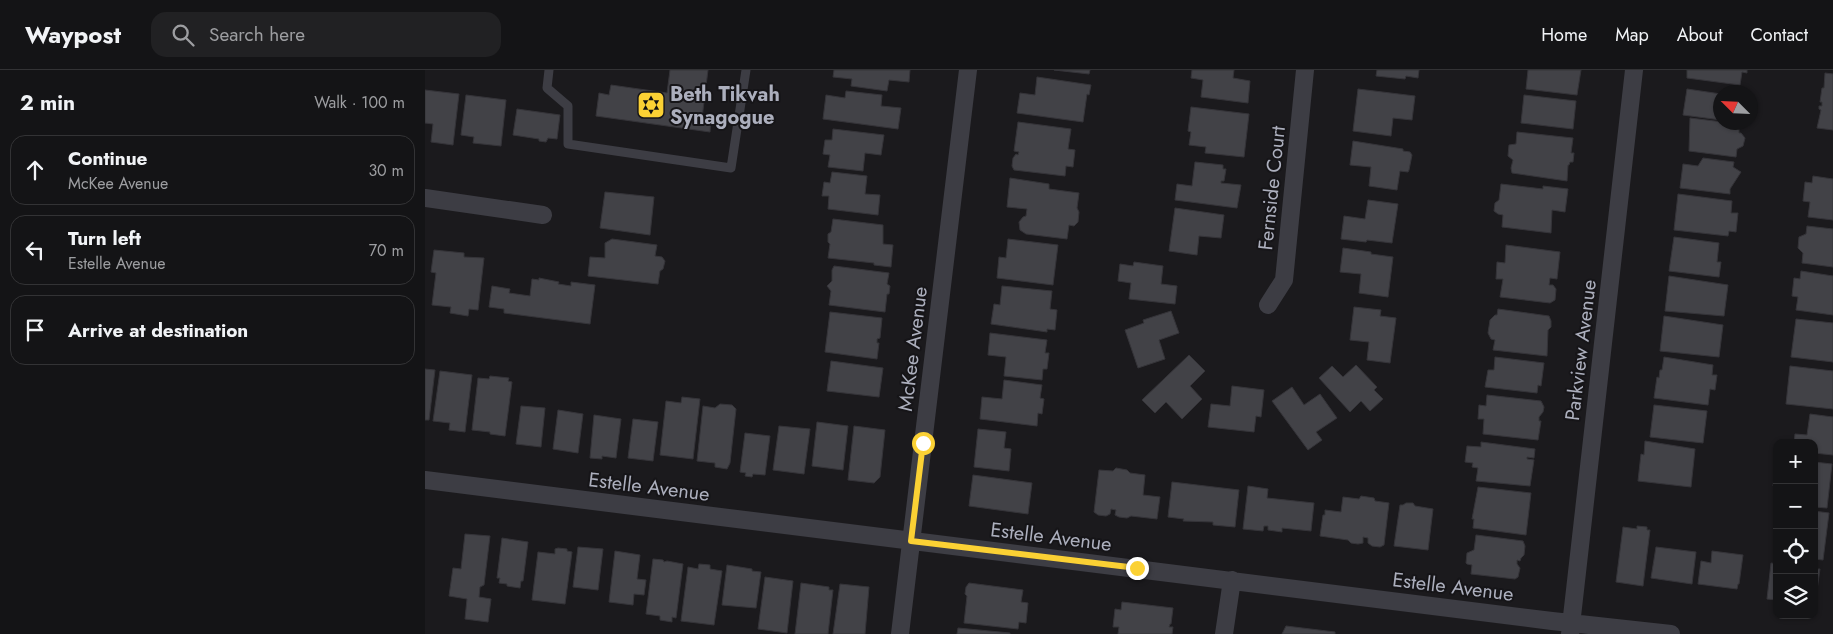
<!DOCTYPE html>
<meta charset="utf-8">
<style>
:root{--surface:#141416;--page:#212123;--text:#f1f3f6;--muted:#9d9ea1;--line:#333335}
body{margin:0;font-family:Jost,sans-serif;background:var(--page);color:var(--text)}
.controls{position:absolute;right:15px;bottom:15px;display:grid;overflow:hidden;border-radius:10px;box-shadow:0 1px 4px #0004}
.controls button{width:45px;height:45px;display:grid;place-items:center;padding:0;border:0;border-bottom:1px solid var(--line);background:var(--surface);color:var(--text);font:25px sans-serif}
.compass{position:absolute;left:1288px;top:15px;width:45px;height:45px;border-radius:50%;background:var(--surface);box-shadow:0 1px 4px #0004;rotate:294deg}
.stop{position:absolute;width:15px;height:15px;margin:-11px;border:4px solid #fbd134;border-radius:50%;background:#fff}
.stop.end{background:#fbd134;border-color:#fff;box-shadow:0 1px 5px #0008}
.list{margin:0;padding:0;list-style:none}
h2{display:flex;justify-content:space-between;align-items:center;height:65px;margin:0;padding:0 20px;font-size:21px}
h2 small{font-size:16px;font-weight:400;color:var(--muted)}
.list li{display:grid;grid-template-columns:32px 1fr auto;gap:15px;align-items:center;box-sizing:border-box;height:70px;margin:0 10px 10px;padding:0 10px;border:1px solid var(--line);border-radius:15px}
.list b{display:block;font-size:19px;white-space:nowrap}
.list p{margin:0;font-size:16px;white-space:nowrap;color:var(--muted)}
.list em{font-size:16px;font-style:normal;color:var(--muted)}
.icon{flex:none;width:28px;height:28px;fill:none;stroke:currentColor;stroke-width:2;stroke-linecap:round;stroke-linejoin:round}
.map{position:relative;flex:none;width:1408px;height:564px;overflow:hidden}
header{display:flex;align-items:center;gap:30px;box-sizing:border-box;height:70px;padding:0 25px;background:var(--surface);border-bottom:1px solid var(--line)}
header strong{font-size:24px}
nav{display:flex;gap:28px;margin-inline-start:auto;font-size:18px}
.search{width:350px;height:45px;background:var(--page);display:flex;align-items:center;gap:12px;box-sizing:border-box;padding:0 18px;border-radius:15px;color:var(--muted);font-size:19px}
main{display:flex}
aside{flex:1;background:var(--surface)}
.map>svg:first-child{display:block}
.building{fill:#424247;stroke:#353439}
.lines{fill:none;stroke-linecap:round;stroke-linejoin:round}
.service{stroke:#3d3d44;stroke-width:9}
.minor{stroke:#3d3d44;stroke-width:18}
.route{stroke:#fbd134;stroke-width:6}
.labels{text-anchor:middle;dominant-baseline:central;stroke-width:4;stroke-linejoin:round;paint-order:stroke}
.poi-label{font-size:20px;font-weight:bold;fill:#acafbd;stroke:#161518;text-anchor:start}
.street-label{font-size:20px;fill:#acafbd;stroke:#161518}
</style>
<header>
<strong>Waypost</strong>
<div class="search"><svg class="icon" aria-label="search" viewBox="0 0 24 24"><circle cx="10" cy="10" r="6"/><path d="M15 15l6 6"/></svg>Search here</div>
<nav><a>Home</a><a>Map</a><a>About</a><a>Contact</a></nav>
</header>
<main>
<aside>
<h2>2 min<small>Walk · 100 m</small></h2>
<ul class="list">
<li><svg class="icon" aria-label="ahead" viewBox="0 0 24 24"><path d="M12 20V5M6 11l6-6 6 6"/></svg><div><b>Continue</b><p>McKee Avenue</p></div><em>30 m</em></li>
<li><svg class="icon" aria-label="left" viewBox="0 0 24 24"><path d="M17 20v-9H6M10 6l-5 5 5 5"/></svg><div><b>Turn left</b><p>Estelle Avenue</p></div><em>70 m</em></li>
<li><svg class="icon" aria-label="arrive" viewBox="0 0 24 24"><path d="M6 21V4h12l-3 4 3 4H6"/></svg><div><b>Arrive at destination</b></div></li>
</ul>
</aside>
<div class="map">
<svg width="1408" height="564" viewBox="0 0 1408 564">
<rect width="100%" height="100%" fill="#1b1a1d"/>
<path class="building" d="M245 0H283L277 48 286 49 285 62 171 46 174 23 184 25 186 15 242 23Z
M409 0H485L484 12 464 10 462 21 426 16 427 9 408 7Z
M629 0H665L664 4Z
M767 0H809L808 8 825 11 823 33 776 27 778 10 766 8Z
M952 0H994L993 8 981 6 980 9 951 6Z
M1103 0H1156L1152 25 1101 19Z
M1262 0H1322V3L1317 2 1315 15 1262 8Z
M1400 3 1408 4V60L1392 58 1396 40 1394 39V36H1397V32H1395L1397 18H1399Z
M612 7 666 15 664 25 662 24 658 52 592 43 595 23 610 25Z
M933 19 990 26 987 50 968 48 966 66 928 61Z
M1262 19 1296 24V50L1258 45Z
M0 20 34 24 28 75 6 72 8 54 0 53Z
M421 21 457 25 456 36 476 38 473 59 398 49 401 25 420 28Z
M41 25 81 30 76 76 48 73 49 67 36 65Z
M1099 25 1151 31 1148 59 1096 53Z
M766 37 824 44 819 87 780 83 781 77 764 75 766 62 763 61Z
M92 39 135 45 132 69 123 68 121 72 114 71V69L88 65Z
M1265 48 1314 54V63H1316L1320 68 1318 76 1312 79 1311 87 1264 81Z
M593 52 646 59 643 79 650 80 648 97 641 96 640 106 589 100 587 96 588 88 591 84 593 85 594 82 589 81Z
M408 59 459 65 456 85 440 83 438 101 403 97 405 85 398 84 400 70H407Z
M1092 62 1148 68 1146 83H1149L1148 92H1145L1144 95H1143L1142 111 1087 103 1086 98 1088 90 1083 86 1084 75 1091 74Z
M928 71 978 79V81L985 82 987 85 984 100 983 102 975 101 972 120 944 116 946 97 925 95Z
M1278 88 1309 92 1308 97 1316 102 1305 119V124L1255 118 1258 94 1273 96Z
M770 92 798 95V99H801L799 111H796V113L816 115 812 138 750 130 752 114 767 116Z
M407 102 442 106 440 124 455 125 453 145 403 139 404 126H397L399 112 405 113Z
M1388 106 1408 109V150L1383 147 1385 132 1378 131 1380 112 1387 113Z
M585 108 624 114V119L654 123 652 138 654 142 653 152 649 156 644 155 642 169 601 164 595 160 594 152 598 147 601 146 602 139 582 137Z
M1076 114 1118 119V116L1143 119 1140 142 1127 140 1126 163 1077 157 1078 145 1073 144 1069 141 1070 133 1074 130Z
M180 122 229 127 225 165 175 158Z
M1253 124 1307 131 1306 143H1313L1311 162 1304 161 1303 166 1249 160Z
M943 130 973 134 967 173 942 170 941 172 916 169 919 146 940 149Z
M750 138 799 145 796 168 774 166 772 185 744 181Z
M408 149 458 155V174L468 175 466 197 449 195V193L403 188 405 174 403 172V164L406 162Z
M1382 156 1408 159V197L1377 193 1378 183 1373 178 1374 167 1381 164Z
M1249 167 1294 173 1292 192H1296L1294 207 1244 201Z
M187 169 232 175 230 186 237 187 240 191 238 199 235 201 233 214 163 206 165 187 180 188V173Z
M583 169 633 175 628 215 572 208 574 187 581 188Z
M1081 175 1135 182 1132 209 1125 208 1124 215H1128L1131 219 1130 230 1125 233 1075 227 1078 209H1071L1072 192 1080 193Z
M918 178 946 182V184L968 187 963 227 934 223 936 204 915 202Z
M9 180 39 183V187L59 188 53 240 44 239 43 246 25 243 26 237 7 235 11 203 6 202Z
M709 192 738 196 736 214 752 216 750 234 704 229 706 213 693 211 695 194 708 196Z
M409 196 464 203 462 214 465 216 464 224H462L460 242 404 235 406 221 402 216 407 211V200Z
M1376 201 1408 206V245L1371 240 1373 227 1367 226 1369 208 1375 209Z
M1244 206 1303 215 1299 246 1240 241Z
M114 208 134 212 133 214 146 216V212L170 215 165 254 79 243V239L64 237 67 216 85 219 84 223 105 226 107 209 114 210Z
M577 216 627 221 625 239 632 240 630 260 622 259V262L566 254 569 234 575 235Z
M929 237 956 240 955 246 971 248 965 293 942 290 944 272 925 270Z
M1073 239 1124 246 1126 251V257L1123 260 1122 286 1068 280 1070 270 1066 269 1063 263 1065 250 1070 245H1072Z
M746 241 754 263 734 270 740 289 713 298 700 260 719 253 718 250Z
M405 242 457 248 455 268 452 269V273H454L452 289 400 282Z
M1239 246 1298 255 1294 287 1235 281Z
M1371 249 1408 253V292L1366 287Z
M565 263 622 270 620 283H624L622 299H618L617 310 579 306 581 287 563 285Z
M764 285 780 301 765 316 777 329 757 349 741 332 730 343 717 330Z
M1070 287 1119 293 1116 316 1113 315 1112 323 1060 317 1063 300H1069Z
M1239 287 1288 295 1287 305H1292L1290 320 1285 319 1283 335 1229 328 1232 307 1234 308 1235 300H1237Z
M406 291 458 298 454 327 402 321Z
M931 295 952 317 949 320 958 329 945 341 936 331 925 342 894 308 907 296 918 307Z
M1365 296 1408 301V339L1361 334Z
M0 299 10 300 4 350H0Z
M15 301 47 305 40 362 24 360 25 353 8 351Z
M65 306 84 308 83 311 87 312 80 366 65 364V362L47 360 53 308 64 309Z
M579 310 617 315 615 328 619 329 617 344 613 343 612 356 555 349 557 327 577 329Z
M807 316 839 320 836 347 831 346 829 362 783 357 786 334 805 336Z
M867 317 879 335 895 324 912 348 891 362 897 370 883 380 847 331Z
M1062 325 1116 331 1119 337 1118 342 1114 347V351H1116L1113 370 1058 364 1059 349H1053L1054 335 1061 336Z
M257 327 275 329 268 389 235 385 241 331 256 333Z
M295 334 307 335 311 339 305 393 302 399 290 397V393L272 391 278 336 290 338Z
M1229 335 1282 341 1278 373 1225 367Z
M96 336 120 338 116 377 91 374Z
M133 340 158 344 153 383 128 379Z
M1385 344 1408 347V385L1389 383V373H1369L1370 364 1382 365Z
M169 345 196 349 191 388 177 386V389L165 388Z
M208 349 233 352 228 391 203 388Z
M392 352 423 356 418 400 387 396Z
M354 356 385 359 379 404 348 400Z
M429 356 460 360 455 407 449 413 423 410Z
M553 359 581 362 579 378 586 379 584 401 549 397Z
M320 363 345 366 340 405 328 404 327 407 320 406 321 403 315 402Z
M1220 371 1270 379 1266 417 1213 411 1216 384 1219 385Z
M1056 372 1110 379 1109 388 1102 387V389L1109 390 1105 416 1051 411 1053 398 1047 397 1048 393 1040 392 1042 376 1056 377Z
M1351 387H1352V417L1348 416Z
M1389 392 1407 394 1402 438 1389 437Z
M691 398 702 400 705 403 720 405 718 425 735 427 732 449 706 446 702 448 694 447 690 445 691 440 686 439 685 444 681 446 673 445 669 442 674 400 688 401Z
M548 405 607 413 603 444 544 436Z
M747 412 814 420 810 457 788 455V452L758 451 759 449 743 447Z
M823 416 843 419 842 428 889 433 886 461 857 458V462L843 460V456H839L838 461 818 459Z
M1053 417 1106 423 1101 465 1048 458 1049 449H1047Z
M936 426 949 428 950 431 964 433 959 475 955 477 947 476 943 473V468L938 467V473L933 474 926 473 923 470 895 466 898 445H900V440L916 442 918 427 934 429Z
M981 433H988L990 436 1008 439 1003 480 969 476 975 435H978Z
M1389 441 1404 443 1398 490 1389 489Z
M1212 456 1222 457V460H1225L1218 516 1191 512 1198 457 1212 459Z
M40 464 65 466 59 515 55 517 54 527 66 529 63 552 40 549 42 529 24 526 28 498 36 499Z
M1051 465 1098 471 1100 476 1099 485 1096 488 1095 491 1092 490V494L1095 498 1093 507 1090 509 1046 504 1047 495 1042 494 1041 493 1042 483 1049 480Z
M77 468 103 472 98 511H96L95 518 82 516V514L74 513 75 508H72Z
M153 477 178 479 173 520 148 517Z
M1231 477 1271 482 1267 514 1226 508Z
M133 478 142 479V481L147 482 140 534 107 530 113 482 130 484V479Z
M190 481 215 485 212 509 221 510 219 525 209 524 208 535 184 532Z
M1287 481 1318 485 1314 514H1313L1312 519 1273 514 1276 491 1286 493Z
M228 489 238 490 239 492 242 491 258 494 251 548 247 547V552L235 550V546L221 544Z
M1346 493 1352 494V530L1342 529Z
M274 494 285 495V499L297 501 289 555 256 551 263 497 273 499Z
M302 495 327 499V501L336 502 331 538 297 535Z
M1389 499H1395L1391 527 1389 526Z
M340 507 368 511 362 563 333 559Z
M376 513 404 517V520H408L403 564H370Z
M544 513 598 520 596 532 603 533 601 553 594 552 593 559 539 553 542 526 540 524 541 517Z
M415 514 444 517 440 564H408Z
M697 532 748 538 746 554H745L744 557H748L747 564H693L694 557H688L690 539 696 540Z
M861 556 910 562V564H857Z
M533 558 585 563V564H532Z"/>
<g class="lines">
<path class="service" d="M124 0 122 18 143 36V74L306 98 321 0"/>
<path class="minor" d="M0 128 118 145
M843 235 859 210 880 0
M0 410 1127 551 1246 564
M475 564 543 0
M799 564 807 510
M1145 564 1209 0"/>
</g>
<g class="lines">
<path class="route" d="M498 373 486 471 712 498"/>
</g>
<defs>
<symbol id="synagogue-square" viewBox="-11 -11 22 22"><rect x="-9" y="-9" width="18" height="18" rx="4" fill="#fbd134" stroke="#161518"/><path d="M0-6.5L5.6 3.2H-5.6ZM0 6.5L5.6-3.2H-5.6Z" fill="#111"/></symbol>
</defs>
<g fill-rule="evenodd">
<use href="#synagogue-square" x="210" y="19" width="32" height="32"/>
</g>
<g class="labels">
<g class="poi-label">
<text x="245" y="24">Beth Tikvah<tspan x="245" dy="23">Synagogue</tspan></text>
</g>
<g class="street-label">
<text transform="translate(847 118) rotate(-84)">Fernside Court</text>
<text transform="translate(488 279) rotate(-83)">McKee Avenue</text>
<text transform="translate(1156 280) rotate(-83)">Parkview Avenue</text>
<text transform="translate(224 417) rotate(7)">Estelle Avenue</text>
<text transform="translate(626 467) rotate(7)">Estelle Avenue</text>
<text transform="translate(1028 517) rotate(7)">Estelle Avenue</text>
</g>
</g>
</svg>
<div class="controls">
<button>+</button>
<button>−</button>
<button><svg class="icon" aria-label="locate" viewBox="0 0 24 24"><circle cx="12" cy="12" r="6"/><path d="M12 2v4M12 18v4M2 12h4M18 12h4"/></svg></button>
<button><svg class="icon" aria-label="layers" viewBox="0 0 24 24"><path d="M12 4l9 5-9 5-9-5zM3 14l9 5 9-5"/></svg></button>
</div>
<svg class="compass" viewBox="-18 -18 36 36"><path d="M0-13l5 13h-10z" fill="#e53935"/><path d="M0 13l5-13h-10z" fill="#9d9ea1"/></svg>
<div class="stop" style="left:498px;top:373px"></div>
<div class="stop end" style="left:712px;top:498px"></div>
</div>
</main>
